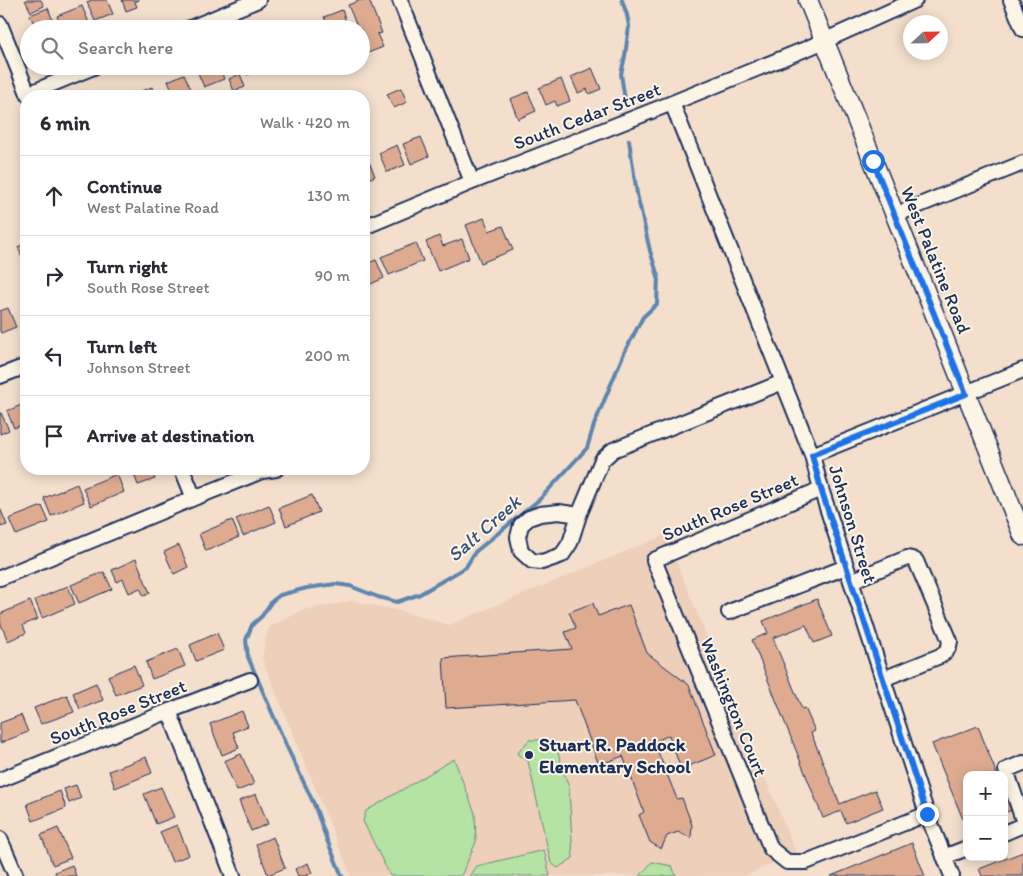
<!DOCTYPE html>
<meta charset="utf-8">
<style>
:root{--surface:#fff;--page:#f7f7f7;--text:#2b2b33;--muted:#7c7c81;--line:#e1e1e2}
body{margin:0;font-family:Itim,sans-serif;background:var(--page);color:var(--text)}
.controls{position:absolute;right:15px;bottom:15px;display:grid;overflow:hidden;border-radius:10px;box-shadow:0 2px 12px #0003}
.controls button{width:45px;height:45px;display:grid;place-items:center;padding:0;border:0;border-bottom:1px solid var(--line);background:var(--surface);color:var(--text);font:25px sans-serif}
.compass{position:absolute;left:903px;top:15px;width:45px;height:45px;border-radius:50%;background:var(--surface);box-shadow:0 2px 12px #0003;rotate:68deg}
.stop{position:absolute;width:15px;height:15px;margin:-11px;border:4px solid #1a73e8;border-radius:50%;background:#fff}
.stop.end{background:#1a73e8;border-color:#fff;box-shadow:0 1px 5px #0008}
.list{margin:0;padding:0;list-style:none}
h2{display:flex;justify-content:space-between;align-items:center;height:65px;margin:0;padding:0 20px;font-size:21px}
h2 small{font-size:16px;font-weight:400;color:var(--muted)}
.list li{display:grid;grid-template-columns:32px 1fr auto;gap:15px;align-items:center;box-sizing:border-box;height:80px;padding:0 20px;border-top:1px solid var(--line)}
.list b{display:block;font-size:19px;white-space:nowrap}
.list p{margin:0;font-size:16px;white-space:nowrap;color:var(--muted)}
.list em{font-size:16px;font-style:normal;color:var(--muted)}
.icon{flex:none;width:28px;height:28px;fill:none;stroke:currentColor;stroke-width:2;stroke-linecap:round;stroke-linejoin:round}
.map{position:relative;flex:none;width:1023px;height:876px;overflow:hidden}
.search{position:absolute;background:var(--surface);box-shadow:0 2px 12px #0003;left:20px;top:20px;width:350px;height:55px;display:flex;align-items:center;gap:12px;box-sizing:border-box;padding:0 18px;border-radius:28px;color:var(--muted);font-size:19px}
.panel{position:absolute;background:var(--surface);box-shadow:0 2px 12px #0003;left:20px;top:90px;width:350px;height:385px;border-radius:20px}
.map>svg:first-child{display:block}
.built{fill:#edcfba}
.green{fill:#b4e3a3;stroke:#688980}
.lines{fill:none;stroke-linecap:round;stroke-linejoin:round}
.stream{stroke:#5d85b0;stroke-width:4}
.building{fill:#deab91;stroke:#1b2f5e}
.minor-casing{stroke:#1b2f5e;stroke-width:18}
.major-casing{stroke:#1b2f5e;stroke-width:21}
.minor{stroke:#fcf5e5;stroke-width:14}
.major{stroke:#fcf5e5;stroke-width:18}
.route{stroke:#1a73e8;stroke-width:6}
.poi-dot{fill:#1b2f5e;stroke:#fcf5e5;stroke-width:2}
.labels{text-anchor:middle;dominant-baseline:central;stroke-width:4;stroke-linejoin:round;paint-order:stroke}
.street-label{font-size:19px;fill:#1b2f5e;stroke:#fcf5e5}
.poi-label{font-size:19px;font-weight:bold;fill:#1b2f5e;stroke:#fcf5e5;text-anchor:start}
.water-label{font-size:20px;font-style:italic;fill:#365380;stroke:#fcf5e5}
</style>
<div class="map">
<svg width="1023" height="876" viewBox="0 0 1023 876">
<rect width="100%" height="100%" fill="#f3dfcc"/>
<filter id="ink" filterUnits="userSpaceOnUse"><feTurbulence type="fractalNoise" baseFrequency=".02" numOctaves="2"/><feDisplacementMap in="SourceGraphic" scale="10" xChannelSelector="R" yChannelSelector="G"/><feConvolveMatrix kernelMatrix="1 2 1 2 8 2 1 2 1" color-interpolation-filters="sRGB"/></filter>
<g filter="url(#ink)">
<path class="built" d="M665 535 796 853 745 876H351L262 658 269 627 303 610 352 601 400 611 449 625Z"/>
<path class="green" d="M529 740H554L569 788 573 858 558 868 551 863 528 761 517 754Z
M454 759 475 813 476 842 462 874 460 876H390L363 821 366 811Z
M544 850 550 876H470L477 866Z
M652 862 672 866 676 876H640Z"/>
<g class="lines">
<path class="stream" d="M622 0 627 15 629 26 625 56 621 74 625 100
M342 876 327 840 314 804 286 745 248 657 246 640 252 625 262 616 272 601 280 595 307 588 335 584 350 586 378 597 397 602 420 594 466 567 475 552 540 499 587 448 594 425 624 353 643 317 657 304 658 276 650 251 637 194 629 140"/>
</g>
<path class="building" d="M25 0H41L44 6 31 12Z
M92 0H107L113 14 95 21 87 2Z
M122 0H139L135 2 137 7 126 11Z
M361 0H369L382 33 377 34 383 47 368 53 361 37V29H358L348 5Z
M82 6 89 23 75 29H62L57 16Z
M48 8 56 29H36L30 15Z
M342 10 349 29H329L324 17Z
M207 66H219L224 79 204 87 198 73 208 69Z
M235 66H254L257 71 247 75 244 67 237 70Z
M260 66H277L263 72Z
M592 68 601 89 589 94 587 89 578 93 571 77Z
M184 74 194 96H175L168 81Z
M240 74 245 87 234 91 229 79Z
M561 79 570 101 557 106 555 101 546 105 539 88Z
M152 87 156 96H132L131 95Z
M401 88 407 102 394 108 387 94Z
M528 92 536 111 518 119 510 99Z
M421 137 429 156 411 164 403 144Z
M397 145 405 165 387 172 379 153Z
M367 157 375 176 364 181V158Z
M484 218 489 231 503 226 513 250 481 263 466 225Z
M439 236 443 246 462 239 469 258 438 271 426 242Z
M26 243V266L18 247Z
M416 243 423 261 389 275 381 257Z
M376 260 384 278 364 287V265Z
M8 308 16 327 1 333 0 331V311Z
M26 403V423L14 428 7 411Z
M0 413H1L9 430 0 434Z
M132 469H150L155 479 138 485Z
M117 474 124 492 91 506 83 488Z
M77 484 84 502 51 516 44 498Z
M312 495 319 512 286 526 279 508Z
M269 505 276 522 243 536 236 519Z
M42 506 49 522 16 535 9 519Z
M0 508 7 525 0 527Z
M232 520 239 537 206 551 199 534Z
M179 545 188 567 174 574 164 552Z
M136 559 150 593 144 596 140 588 129 593 123 579 117 582 112 570Z
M104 572 112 589 79 603 71 585Z
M68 586 75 604 42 618 35 600Z
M817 599 832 636 814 643 806 625 773 638 802 709 805 708 815 731 811 733 840 804 875 790 883 808 846 823 841 811 823 818 752 640 768 633 763 621Z
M30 601 38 619 23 625 26 633 8 641 0 622V614Z
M593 603 598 616 629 605 647 653 689 685 716 755 681 769 669 735 654 742 677 799 682 798 692 825 691 838 678 832 667 836 661 849 650 842 639 815 644 812 623 756 599 765 575 700 446 708 443 658 572 649 565 632 576 628 569 612Z
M217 633 224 650 196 661 190 645Z
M178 649 185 666 152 679 146 662Z
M134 665 142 685 116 695 108 676Z
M96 683 103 700 80 709 73 693Z
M67 695 74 712 41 724 34 708Z
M242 711 248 726 233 732 239 748 222 755 210 724Z
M21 715 28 732 0 743V723Z
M978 726 997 775H967V829L932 744Z
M241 754 254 784 237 791 224 761Z
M146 757 152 773 115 788 109 771Z
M76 785 81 798 69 803 64 789Z
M161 787 174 817 156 824 144 794Z
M60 791 66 808 33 821 27 804Z
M1004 792 1012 810 1004 813Z
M256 794 268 824 251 831 239 801Z
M177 825 189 855 172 862 160 832Z
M58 828 71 858 53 865 41 835Z
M273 837 285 868 268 875 256 844Z
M912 843 925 876H831Z
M1023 852V876H982L979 869Z
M308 863 312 873 305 876H298L295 869Z
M72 865 76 876H57L55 872Z"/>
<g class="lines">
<defs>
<path id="minor" d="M400 0 472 182
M1011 0 1023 29
M0 24 29 96
M188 29 258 0
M28 94 96 66
M672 103 812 455 821 489 927 814 952 876
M895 215 1023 163
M364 227 472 182 672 103 808 48 915 0
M0 376 26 366
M812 455 1023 370
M182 469 194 498
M821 489 654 560 771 849 787 862H806L927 814
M579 515 570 543 562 555 542 562 532 561 521 551 518 537 521 525 529 518 540 514 559 512 579 515 602 460 613 450 783 382
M0 578 194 498 262 471 276 469
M851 581 907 558 912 559 916 561 950 641C949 649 947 651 940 656L883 679
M729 612 846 567
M169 711 233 876
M1023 763 1006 770 1023 820
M0 780 169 711 250 680
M1004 833 1023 825
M0 839 16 876
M944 857 967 848"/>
<path id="major" d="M808 0 895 215 1023 536"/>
</defs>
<use href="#minor" class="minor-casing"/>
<use href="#major" class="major-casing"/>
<use href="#minor" class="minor"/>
<use href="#major" class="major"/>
</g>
</g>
<g class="lines" filter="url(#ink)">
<path class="route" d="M873 161 966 394 812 455 821 489 927 814"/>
</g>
<circle class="poi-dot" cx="529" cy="755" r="5"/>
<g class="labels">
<g class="street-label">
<text transform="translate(587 116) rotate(-21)">South Cedar Street</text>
<text transform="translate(936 260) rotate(68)">West Palatine Road</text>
<text transform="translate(730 507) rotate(-23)">South Rose Street</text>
<text transform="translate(853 524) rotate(73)">Johnson Street</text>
<text transform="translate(734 707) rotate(68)">Washington Court</text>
<text transform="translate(118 712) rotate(-22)">South Rose Street</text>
</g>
<g class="poi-label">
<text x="539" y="744">Stuart R. Paddock<tspan x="539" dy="22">Elementary School</tspan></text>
</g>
<g class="water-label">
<text transform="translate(484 528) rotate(-41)">Salt Creek</text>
</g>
</g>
</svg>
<div class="controls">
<button>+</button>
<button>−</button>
</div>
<svg class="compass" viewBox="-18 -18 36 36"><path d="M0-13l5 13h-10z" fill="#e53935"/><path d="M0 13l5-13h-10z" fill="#7c7c81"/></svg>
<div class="stop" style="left:873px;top:161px"></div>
<div class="stop end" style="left:927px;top:814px"></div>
<div class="search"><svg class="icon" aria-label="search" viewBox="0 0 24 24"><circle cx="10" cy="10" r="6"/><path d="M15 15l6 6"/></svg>Search here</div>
<section class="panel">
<h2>6 min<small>Walk · 420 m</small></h2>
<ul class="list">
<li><svg class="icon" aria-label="ahead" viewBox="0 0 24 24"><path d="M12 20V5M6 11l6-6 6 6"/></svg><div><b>Continue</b><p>West Palatine Road</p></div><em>130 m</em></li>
<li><svg class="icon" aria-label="right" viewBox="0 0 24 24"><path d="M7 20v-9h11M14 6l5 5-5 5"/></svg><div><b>Turn right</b><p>South Rose Street</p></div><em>90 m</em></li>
<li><svg class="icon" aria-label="left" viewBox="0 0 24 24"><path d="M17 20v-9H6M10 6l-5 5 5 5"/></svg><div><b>Turn left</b><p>Johnson Street</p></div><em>200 m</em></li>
<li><svg class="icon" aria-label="arrive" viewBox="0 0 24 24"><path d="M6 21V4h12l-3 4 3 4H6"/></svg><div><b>Arrive at destination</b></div></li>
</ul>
</section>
</div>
